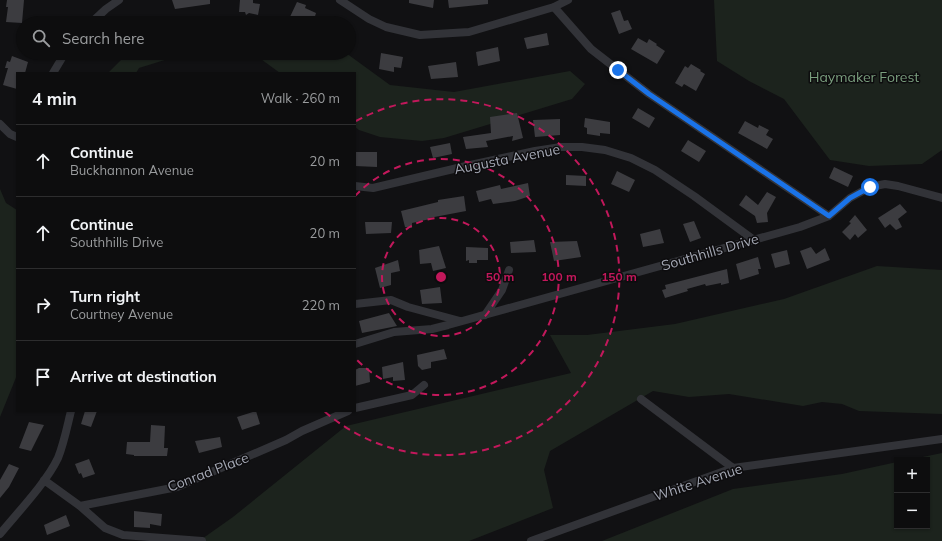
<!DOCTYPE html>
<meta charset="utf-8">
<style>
:root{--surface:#0d0d0e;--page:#1b1b1c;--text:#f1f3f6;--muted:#9a9c9e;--line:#2d2d2e}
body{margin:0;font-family:Mulish,sans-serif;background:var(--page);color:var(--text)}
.controls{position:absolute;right:12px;bottom:12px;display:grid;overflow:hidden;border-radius:0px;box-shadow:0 1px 3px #0004}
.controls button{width:36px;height:36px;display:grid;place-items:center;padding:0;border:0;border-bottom:1px solid var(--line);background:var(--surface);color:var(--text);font:20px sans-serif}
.stop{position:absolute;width:12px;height:12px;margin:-9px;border:3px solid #1a73e8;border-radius:50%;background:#fff}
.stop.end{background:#1a73e8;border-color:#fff;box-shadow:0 1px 4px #0008}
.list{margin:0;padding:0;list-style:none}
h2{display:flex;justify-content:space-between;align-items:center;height:52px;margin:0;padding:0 16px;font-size:17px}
h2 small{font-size:13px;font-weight:400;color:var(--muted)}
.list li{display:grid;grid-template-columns:26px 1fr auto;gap:12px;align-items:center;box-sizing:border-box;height:72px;padding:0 16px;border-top:1px solid var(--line)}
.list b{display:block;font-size:15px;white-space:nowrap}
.list p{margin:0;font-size:13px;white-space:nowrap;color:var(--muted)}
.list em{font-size:13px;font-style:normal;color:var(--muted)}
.icon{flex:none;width:22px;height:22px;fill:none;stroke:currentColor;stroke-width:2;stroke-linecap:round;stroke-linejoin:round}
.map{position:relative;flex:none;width:942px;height:541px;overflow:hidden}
.search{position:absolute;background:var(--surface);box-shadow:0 1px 3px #0004;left:16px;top:16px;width:340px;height:44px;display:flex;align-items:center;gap:10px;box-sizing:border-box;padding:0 14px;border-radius:22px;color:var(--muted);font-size:15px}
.panel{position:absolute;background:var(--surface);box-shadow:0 1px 3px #0004;left:16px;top:72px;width:340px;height:340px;border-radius:0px}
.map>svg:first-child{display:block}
.green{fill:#1c231d}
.building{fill:#3c3c40}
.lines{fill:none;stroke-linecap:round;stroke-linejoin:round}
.minor{stroke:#323338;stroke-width:8}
.route{stroke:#1a73e8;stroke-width:5}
.ring{fill:none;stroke:#c2185b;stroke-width:2;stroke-dasharray:7 5}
.labels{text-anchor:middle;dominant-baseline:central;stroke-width:3;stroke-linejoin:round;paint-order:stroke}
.park-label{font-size:14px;fill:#7a9e7e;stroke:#0d0c0e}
.street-label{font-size:14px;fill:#a3a7b3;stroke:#0d0c0e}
.centre{fill:#c2185b;stroke:#0d0c0e;stroke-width:2}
.ring-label{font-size:12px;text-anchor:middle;font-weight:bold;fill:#c2185b;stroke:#0d0c0e;stroke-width:3;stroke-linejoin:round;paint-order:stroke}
</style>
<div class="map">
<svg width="942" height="541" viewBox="0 0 942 541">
<rect width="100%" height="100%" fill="#111113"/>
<path class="green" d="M714 0H942V150L922 164 869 166 830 160 784 99 749 81 717 61Z
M128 53H187L139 68 136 73H108Z
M222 53H346L390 85 454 92 570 71 585 84 572 99 444 138 422 141 380 137 359 130 355 127V73H280L254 54Z
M0 189 6 203 17 210V375L0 417Z
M877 266 942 270V414L859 411 842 404 822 402 803 406 729 394 689 397 653 391 550 451 544 470 553 508 469 541H199L233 517 346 426 571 373 550 335H587L675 324 784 299Z
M942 453V541H602L733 489 842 474 897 462V526H927V460H908Z"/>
<path class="building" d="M7 0H24L22 23 6 22 8 7H6Z
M172 0H210V4L175 9Z
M240 0H253V3L260 4 258 15 249 13 246 15 245 12H239Z
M409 0H434L433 8 409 3Z
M448 0H488V4L449 8Z
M297 2 306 5 305 8 316 13 313 23H300L289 19Z
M620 10 624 21 628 20 632 29 619 34 611 13Z
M547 33 549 45 527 49 524 38Z
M638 38 647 43 649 39 657 44 656 45 665 51 657 64 631 49Z
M498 47 500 61 478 66 476 52Z
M381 53 403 57 401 68 394 67V72L379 69Z
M12 56 28 62 25 73H17V89L3 85 8 68H5L7 61 10 62Z
M456 62 458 77 431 79 428 66Z
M691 64 701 70 700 71 705 74 696 91 684 84 682 87 675 83 685 66 688 68Z
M638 108 655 118 649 128 632 118Z
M517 113 523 138 512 141 513 136 486 141 488 147 466 149 463 137 491 133 490 117Z
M585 118 610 122V134L600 133V136L587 134V128L584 127Z
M560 119V135L535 137 533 120Z
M745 121 758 128 759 125 769 130 766 135 773 139 767 149 738 133Z
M688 140 706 151 699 162 681 151Z
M450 143 452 154 433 158 430 147Z
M355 152H377V167L355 166Z
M834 167 853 176 848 187 829 178Z
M617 171 635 180 629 192 611 184Z
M566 175 586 176V186L566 185Z
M528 183 530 196 515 201 493 204 491 199 479 202 476 191 500 185 501 189Z
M767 192 776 197 767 213 768 222 757 223 755 216 739 205 746 195 758 205Z
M464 196 466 211 429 218 430 219 412 223V228L405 227 401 211 438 202V200Z
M900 204 907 212 898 219 902 227 896 230 890 224 885 228 878 218Z
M855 215 867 230 858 238 855 234 850 240 842 232 851 223 849 222Z
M694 221 701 238 690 242 683 224Z
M365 222H392L391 233 366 234Z
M660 229 664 243 643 247 640 234Z
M534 240 536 252 511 253 510 242Z
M577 241 581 257 554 261 550 242Z
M439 246 446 268 433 271 431 263 420 264 419 250Z
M466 247 488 248V260H477V263H469V260L466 261Z
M811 247 816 254 825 248 830 260 807 269 800 251Z
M787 250 790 264 775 268 771 254Z
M758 257 761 269H758L759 274 740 280 736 264Z
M398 260 400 271 391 273V285L380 288 375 268Z
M727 269 729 283 721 285V283L706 286 705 284 687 289 688 291 665 298 662 290 666 289 665 285Z
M440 287 442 303 422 304 420 290Z
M389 313 397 326 362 333 359 321Z
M444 349 447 359 431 362V368L422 370 418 366 417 355Z
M403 362 405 380 393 381V377L383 379 382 367Z
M359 368H369L370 382 355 386V370Z
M85 411H97L91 427 81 424Z
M256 411 260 424 242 430 237 417Z
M29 422 44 425 31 451 19 448Z
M151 425 165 426 164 448H168L167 456H134V455L126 454 127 442H150Z
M220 437 222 447 199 453 195 441Z
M89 459 95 474 83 478 81 473 79 474 75 464Z
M9 464 19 468 9 487 0 498V480Z
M134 511 162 514 161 526 150 524V528L134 527Z
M66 515 70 526 47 535 44 525Z"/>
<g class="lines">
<path class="minor" d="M340 0 369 19 386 27 420 35 469 32 554 7 568 0
M554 7 591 49 649 94 829 216
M91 23 106 9 119 0
M53 73 65 53
M0 124 10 134 17 137
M355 186 373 188 466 166 535 151 561 147H582L605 150 631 158 655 170 694 196 754 240
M355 304 391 300 408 307 460 321
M485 315 502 290 509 270
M355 344 394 332 432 329 448 325 800 227 829 216 850 198 870 187 885 184 898 186 942 198
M641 399 733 468
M355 408 412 395 424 385
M44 480 80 506 177 487 286 440 302 431 348 411
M80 506 105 528 123 535 202 541
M0 534C18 512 46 483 58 458 64 443 67 427 71 411
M531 541 733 468 942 439"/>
</g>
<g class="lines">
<path class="route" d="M618 70 649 94 829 216 850 198 870 187"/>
</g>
<g class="ring">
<circle cx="441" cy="277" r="59"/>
<path d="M355 196A118 118 0 1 1 355 358"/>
<path d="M356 121A178 178 0 1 1 324 411"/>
</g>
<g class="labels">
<g class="park-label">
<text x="864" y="77">Haymaker Forest</text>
</g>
<g class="street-label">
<text transform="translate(507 159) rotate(-11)">Augusta Avenue</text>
<text transform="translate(710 252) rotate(-16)">Southhills Drive</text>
<text transform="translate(208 472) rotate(-21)">Conrad Place</text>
<text transform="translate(698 482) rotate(-18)">White Avenue</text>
</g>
</g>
<circle cx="441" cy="277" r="6" class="centre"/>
<g class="ring-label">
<text x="500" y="281">50 m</text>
<text x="559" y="281">100 m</text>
<text x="619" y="281">150 m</text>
</g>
</svg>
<div class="controls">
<button>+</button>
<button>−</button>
</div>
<div class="stop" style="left:870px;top:187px"></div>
<div class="stop end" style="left:618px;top:70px"></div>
<div class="search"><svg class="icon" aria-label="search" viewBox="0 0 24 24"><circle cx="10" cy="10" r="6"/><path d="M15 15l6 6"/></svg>Search here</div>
<section class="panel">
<h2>4 min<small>Walk · 260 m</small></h2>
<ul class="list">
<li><svg class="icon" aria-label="ahead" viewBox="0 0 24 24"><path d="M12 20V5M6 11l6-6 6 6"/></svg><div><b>Continue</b><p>Buckhannon Avenue</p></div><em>20 m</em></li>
<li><svg class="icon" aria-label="ahead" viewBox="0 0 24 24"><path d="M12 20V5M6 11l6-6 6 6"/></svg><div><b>Continue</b><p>Southhills Drive</p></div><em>20 m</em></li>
<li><svg class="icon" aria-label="right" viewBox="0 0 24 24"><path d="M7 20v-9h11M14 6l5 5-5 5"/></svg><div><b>Turn right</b><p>Courtney Avenue</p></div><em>220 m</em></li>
<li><svg class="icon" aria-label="arrive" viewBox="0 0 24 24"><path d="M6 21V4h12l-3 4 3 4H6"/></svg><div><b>Arrive at destination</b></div></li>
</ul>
</section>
</div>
